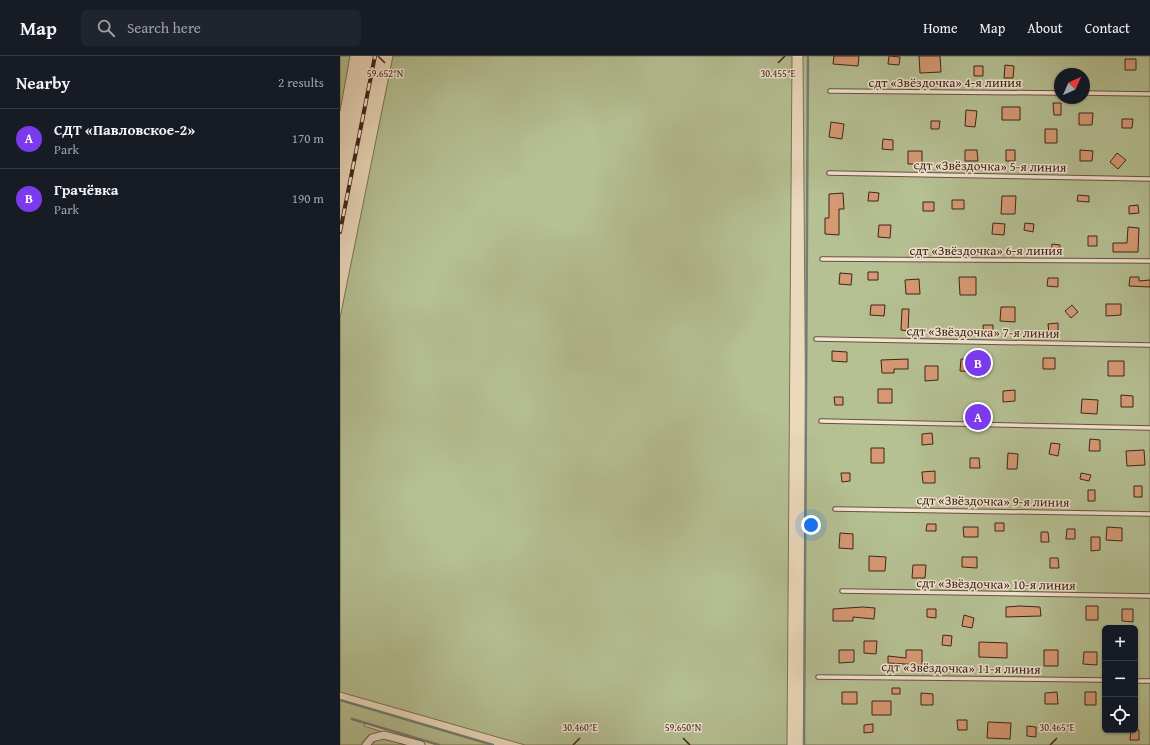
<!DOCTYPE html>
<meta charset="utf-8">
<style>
:root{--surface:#171b24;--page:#20242c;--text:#f1f3f6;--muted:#9ea1a6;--line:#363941;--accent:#7c3aed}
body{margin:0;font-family:"Gentium Book Plus",serif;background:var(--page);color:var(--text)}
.controls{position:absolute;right:12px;bottom:12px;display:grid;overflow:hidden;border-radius:6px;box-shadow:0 1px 3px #0004}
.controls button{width:36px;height:36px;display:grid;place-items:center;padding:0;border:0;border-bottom:1px solid var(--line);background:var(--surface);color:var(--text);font:20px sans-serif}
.compass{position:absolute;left:714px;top:12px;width:36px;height:36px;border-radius:50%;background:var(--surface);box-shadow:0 1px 3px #0004;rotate:45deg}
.you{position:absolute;left:471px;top:469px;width:14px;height:14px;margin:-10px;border:3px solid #fff;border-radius:50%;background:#1a73e8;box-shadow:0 0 0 6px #1a73e833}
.badge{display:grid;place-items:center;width:26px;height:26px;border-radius:50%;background:var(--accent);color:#fff;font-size:13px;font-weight:700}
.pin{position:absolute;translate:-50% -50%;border:2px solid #fff;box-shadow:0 1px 4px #0006}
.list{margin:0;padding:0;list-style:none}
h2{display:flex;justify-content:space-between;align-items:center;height:52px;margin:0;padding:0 16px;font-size:17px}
h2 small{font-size:13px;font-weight:400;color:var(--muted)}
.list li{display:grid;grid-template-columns:26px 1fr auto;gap:12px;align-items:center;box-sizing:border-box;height:60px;padding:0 16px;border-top:1px solid var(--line)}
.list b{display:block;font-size:15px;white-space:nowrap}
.list p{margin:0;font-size:13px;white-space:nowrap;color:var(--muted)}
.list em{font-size:13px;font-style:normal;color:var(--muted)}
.icon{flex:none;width:22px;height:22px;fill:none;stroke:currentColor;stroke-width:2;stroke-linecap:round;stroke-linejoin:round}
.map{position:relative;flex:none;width:810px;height:689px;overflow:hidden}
header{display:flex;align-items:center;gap:24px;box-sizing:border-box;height:56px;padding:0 20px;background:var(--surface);border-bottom:1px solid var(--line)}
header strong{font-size:19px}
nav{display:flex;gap:22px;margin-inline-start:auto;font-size:14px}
.search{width:280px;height:36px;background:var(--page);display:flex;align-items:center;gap:10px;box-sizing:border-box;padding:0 14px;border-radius:6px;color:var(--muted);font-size:15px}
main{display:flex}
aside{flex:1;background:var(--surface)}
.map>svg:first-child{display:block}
.green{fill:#b5c093;stroke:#7a7256;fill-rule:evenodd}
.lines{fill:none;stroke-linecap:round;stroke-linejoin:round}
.stream{stroke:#757e75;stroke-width:2.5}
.building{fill:#d59973;stroke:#402319}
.service-casing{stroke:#6b5042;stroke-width:5.5}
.minor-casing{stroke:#6b5042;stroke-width:9}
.service{stroke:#f2e6d3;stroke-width:3.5}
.minor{stroke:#f2e6d3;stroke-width:7}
.rail-casing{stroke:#402319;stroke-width:4}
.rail{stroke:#f2e6d3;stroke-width:2.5;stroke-dasharray:8;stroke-linecap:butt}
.ticks{fill:none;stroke:#402319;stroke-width:1.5}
.labels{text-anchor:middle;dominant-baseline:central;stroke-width:3;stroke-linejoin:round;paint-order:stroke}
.street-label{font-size:13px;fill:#402319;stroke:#f2e6d3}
.ticks-label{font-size:10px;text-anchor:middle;fill:#402319;stroke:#f2e6d3;stroke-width:3;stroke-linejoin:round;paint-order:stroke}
</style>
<header>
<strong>Map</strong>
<div class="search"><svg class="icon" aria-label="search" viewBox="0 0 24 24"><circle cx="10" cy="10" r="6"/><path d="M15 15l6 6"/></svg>Search here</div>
<nav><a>Home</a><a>Map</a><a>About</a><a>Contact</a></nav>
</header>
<main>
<aside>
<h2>Nearby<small>2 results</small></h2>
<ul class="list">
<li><span class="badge">A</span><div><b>СДТ «Павловское-2»</b><p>Park</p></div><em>170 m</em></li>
<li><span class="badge">B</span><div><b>Грачёвка</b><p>Park</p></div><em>190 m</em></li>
</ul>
</aside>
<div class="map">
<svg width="810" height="689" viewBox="0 0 810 689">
<rect width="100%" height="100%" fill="#ebd9bc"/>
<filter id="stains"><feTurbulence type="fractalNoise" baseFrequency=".005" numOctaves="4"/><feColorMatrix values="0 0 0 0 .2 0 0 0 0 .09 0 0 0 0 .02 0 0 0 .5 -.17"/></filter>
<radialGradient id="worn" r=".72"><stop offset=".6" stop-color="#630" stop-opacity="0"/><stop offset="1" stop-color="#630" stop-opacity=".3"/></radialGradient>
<path class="green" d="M0 0H10L0 55Z
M53 0H452L447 689H185L0 636V262Z
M463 0H810V689H464L466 399ZM720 18H744V42H720ZM765 572H795V674H765Z
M0 644 153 689H99L25 667 24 670 85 689H0Z"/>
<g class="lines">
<path class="stream" d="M0 644 153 689
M12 663 99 689
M464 689 468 0"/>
</g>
<path class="building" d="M494 0H519L518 10 493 8Z
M549 0 560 1 559 9 548 8Z
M579 0H600L601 16 580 17Z
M785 3H796V14H785Z
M665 9 674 10 673 22H664Z
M634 10H643V20H634Z
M713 47H721V59H714Z
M662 51H680V64H662Z
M626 54 637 55 635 71 625 70Z
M739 57H753L752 69H739Z
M782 63H793L792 72H782Z
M591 65H600L599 73H591Z
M491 66 504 68 502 83 489 81Z
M705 73H717V87H705Z
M543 83 553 84V94L542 93Z
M625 94H637L638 105H625Z
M666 94H675V105H666Z
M740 94 753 95 752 105H740Z
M568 95H582V108H568Z
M777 97 786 104 778 113 770 106Z
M529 136 539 137 538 145H528Z
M503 137 504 153H499V179L485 178V162H489V138Z
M738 139 749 140V146L737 145Z
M662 140H676L675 158H661Z
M612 144H624V153H612Z
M583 146H594V155H583Z
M798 149 799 157 789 158V150Z
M653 167 665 168 664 179 652 178Z
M685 167 694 168 693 176 684 174Z
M539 169H551L550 182 538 181Z
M788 171 799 172 798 196H773V187H787Z
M748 180H757V190H748Z
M712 188 720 189V198H711Z
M528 216H538V224H528Z
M500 217 512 218 511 229 499 228Z
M619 221H636V239H620Z
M790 221H799V225L810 224V231L789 230Z
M708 222H718V231L707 230Z
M579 223 580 238H566L565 224Z
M766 248H781V259L766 260Z
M531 249H545L544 260 530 259Z
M732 249 738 256 731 262 725 255Z
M661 251H675V266L660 265Z
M562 253H569L568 275 561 274Z
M718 267V278H709L708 268Z
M643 269H653V278L644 279Z
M492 295 507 296V306L492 305Z
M703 302H715V313H703Z
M568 303V313H554V317H542L541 304Z
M621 303 634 304 633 316 620 315Z
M768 305H784V320H768Z
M585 310H598V324L585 325Z
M538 333H552V347H538Z
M675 334V345L663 346V335Z
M781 339 793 340V351H781Z
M494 341H503V349H495Z
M742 343 758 344 757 358 741 357Z
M592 377 593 388 582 389V378Z
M750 383 760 384V395H749Z
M711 387 720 388 718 400 709 398Z
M531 392H544V407H531Z
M804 394 805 409 787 410 786 395Z
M668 397 678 398 677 413H667Z
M630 402H639L640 412H630Z
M595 415V427H583L582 416Z
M501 417H510V425L502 426Z
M741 417 751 419 749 425 740 423Z
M794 430H802V441H794Z
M748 434H755V445H748Z
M655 467H664V475H655Z
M587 468H596V475H586Z
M623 471H638V481H624Z
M767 471 782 472V485L766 484Z
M727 473H735V483H726Z
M701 476H708L709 486H701Z
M500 477 513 478V493L499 492Z
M751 481H760V494L751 495Z
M529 500 546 501 545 515H529Z
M622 501H637V512L622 511Z
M710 502H718L719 512H710Z
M573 509H586L585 522H572Z
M680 550 700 551 701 560 666 561V551Z
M746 550H758V564H746Z
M523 551 535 552 534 563 513 561V565H493V553Z
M587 553H596V562L587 561Z
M782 553H793V566L782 565Z
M624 559 634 562 632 572 622 570Z
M603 579 612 580 611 590 602 589Z
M524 585H537L536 598 524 597Z
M639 586 667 587V602L639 601Z
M499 594H514V606L499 607Z
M566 594H582V609L548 607V600L566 602Z
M704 594H718V610H704Z
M744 596H757V609L743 608Z
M552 632H560V638H552Z
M502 636H517V648H502Z
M717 636 718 648H705V637Z
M745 636H756V649H745Z
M581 637 593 638V649H581Z
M532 645H551V659H532Z
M617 664H627V674H618Z
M648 666 671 667 670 683 647 682Z
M533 668V676L524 677V669Z
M687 670 696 671V681L687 680Z
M791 674H799V684H790Z"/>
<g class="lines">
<defs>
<path id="service" d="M490 35 720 37
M744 37 810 38
M489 117 810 123
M482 203 810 205
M476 283 810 289
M481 365 810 372
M495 453 810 458
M502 535 810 540
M478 621 765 624
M795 625H810"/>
<path id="minor" d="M26 689 32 682 44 679 81 689"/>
</defs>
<use href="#service" class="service-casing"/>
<use href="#minor" class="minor-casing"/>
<use href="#service" class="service"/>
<use href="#minor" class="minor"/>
<defs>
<path id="rail" d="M0 176 35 0"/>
</defs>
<use href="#rail" class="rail-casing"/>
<use href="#rail" class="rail"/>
</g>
<path class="ticks" d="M38 0 45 7M438 7 445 0M343 682 350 689M233 689 240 682M710 689 717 682"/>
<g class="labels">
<g class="street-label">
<text x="605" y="26">сдт «Звёздочка» 4-я линия</text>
<text transform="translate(650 110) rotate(1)">сдт «Звёздочка» 5-я линия</text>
<text x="646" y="194">сдт «Звёздочка» 6-я линия</text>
<text transform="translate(643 276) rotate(1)">сдт «Звёздочка» 7-я линия</text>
<text transform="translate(653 445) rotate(1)">сдт «Звёздочка» 9-я линия</text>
<text transform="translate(656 528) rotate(1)">сдт «Звёздочка» 10-я линия</text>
<text transform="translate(621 612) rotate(1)">сдт «Звёздочка» 11-я линия</text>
</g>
</g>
<g class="ticks-label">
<text x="45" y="21">59.652°N</text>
<text x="438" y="21">30.455°E</text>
<text x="343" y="675">59.650°N</text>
<text x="717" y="675">30.465°E</text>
<text x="240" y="675">30.460°E</text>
</g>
<rect width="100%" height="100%" filter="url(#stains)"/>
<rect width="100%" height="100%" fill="url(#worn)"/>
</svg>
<div class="controls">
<button>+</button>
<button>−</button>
<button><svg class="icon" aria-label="locate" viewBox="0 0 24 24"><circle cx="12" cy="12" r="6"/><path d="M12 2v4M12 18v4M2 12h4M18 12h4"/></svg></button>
</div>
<svg class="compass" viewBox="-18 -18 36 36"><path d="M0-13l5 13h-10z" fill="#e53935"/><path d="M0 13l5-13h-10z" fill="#9ea1a6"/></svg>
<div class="you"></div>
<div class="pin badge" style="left:638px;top:361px">A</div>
<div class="pin badge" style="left:638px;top:307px">B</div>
</div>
</main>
